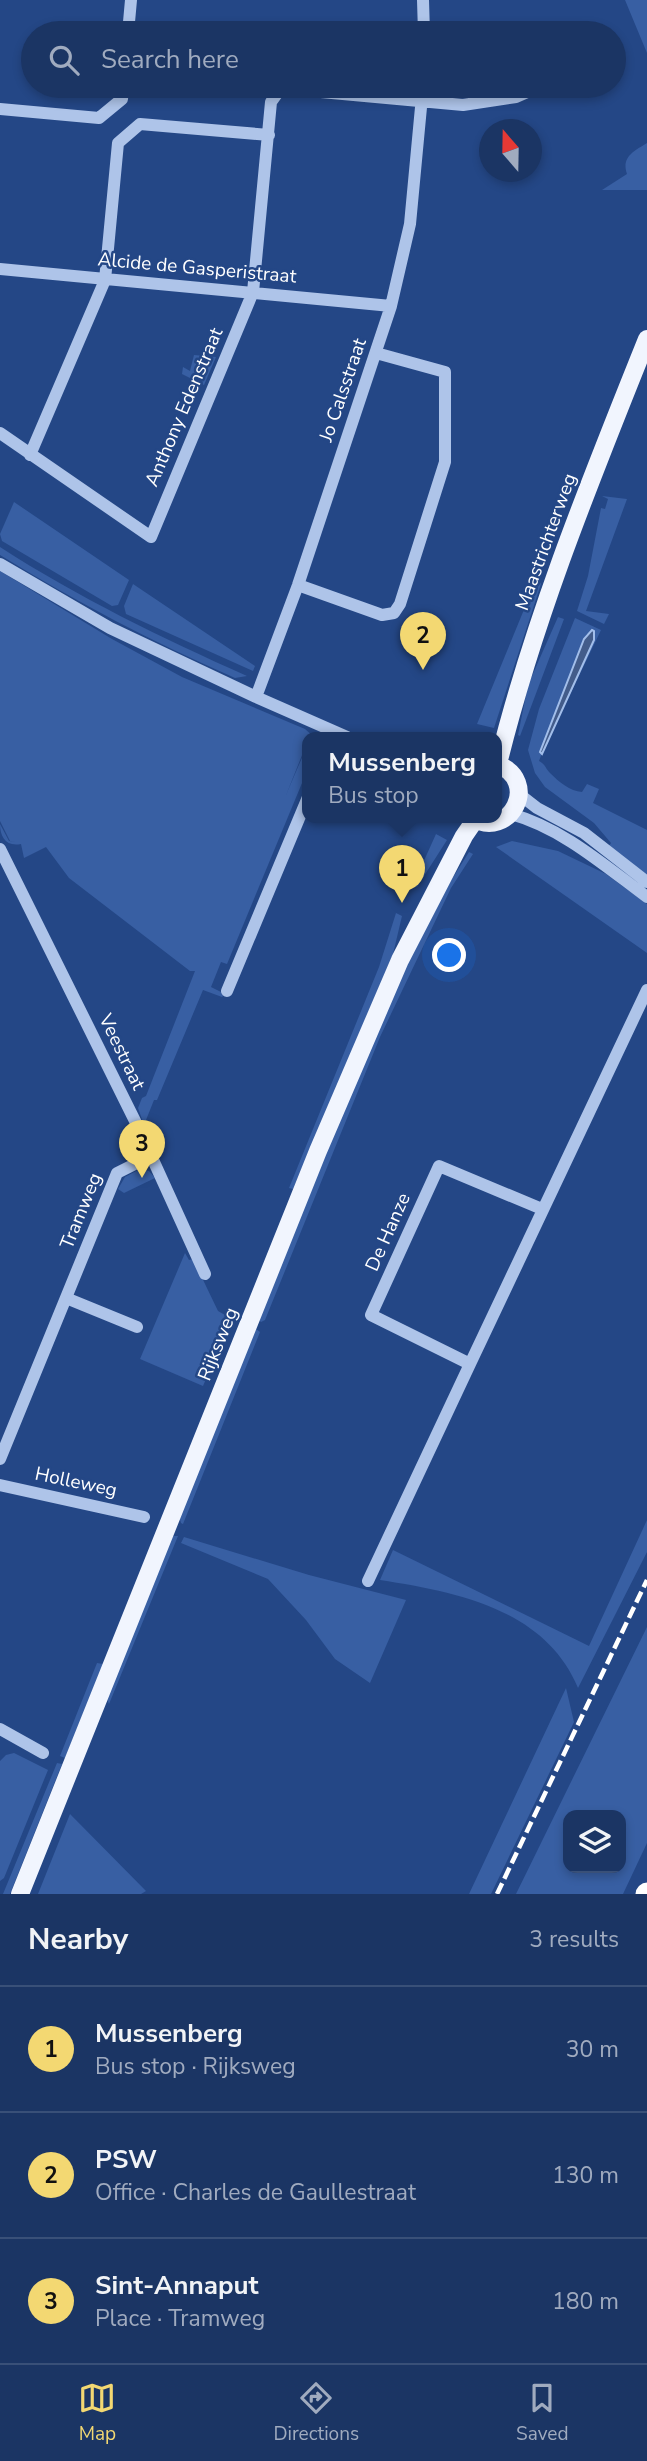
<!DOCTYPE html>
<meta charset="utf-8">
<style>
:root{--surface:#1b3564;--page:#28406d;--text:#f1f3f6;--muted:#a0abbf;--line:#395078;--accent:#f3d872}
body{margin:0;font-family:"Nunito Sans",sans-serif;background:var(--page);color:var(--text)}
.controls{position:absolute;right:21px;bottom:21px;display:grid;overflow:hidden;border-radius:14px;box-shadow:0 4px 10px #0003}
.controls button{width:63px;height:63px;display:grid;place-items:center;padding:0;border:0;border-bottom:2px solid var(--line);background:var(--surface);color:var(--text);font:35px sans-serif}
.compass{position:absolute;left:479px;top:119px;width:63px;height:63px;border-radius:50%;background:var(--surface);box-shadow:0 4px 10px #0003;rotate:340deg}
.you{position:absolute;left:450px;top:956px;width:24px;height:24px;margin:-18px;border:5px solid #fff;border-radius:50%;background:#1a73e8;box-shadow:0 0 0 10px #1a73e833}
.badge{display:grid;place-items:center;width:46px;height:46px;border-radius:50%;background:var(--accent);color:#111;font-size:23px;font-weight:700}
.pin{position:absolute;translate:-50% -58px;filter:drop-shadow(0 2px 4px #0008)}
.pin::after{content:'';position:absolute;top:37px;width:24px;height:21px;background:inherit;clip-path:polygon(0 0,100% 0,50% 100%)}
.popup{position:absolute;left:302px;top:732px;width:200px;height:91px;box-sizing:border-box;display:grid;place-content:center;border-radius:14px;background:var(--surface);filter:drop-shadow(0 2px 5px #0005);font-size:23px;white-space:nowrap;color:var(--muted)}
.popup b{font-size:26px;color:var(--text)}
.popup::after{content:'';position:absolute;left:50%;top:100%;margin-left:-14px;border:14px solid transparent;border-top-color:var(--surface)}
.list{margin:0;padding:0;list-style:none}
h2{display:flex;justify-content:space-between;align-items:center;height:91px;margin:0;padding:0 28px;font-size:30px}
h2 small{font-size:23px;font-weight:400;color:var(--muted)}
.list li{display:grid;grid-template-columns:46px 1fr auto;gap:21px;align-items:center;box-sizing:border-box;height:126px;padding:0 28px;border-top:2px solid var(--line)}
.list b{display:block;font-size:26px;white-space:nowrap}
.list p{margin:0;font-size:23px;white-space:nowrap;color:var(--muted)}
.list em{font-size:23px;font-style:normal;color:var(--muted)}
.icon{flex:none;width:38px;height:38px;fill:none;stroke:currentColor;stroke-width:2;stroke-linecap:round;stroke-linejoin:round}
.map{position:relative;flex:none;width:647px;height:1894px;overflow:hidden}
.search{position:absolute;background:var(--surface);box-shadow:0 4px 10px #0003;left:21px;right:21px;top:21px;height:77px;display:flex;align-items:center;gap:18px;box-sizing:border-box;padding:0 24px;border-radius:38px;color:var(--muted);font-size:26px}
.sheet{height:469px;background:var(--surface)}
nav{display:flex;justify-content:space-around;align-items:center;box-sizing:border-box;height:98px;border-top:2px solid var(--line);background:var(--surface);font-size:19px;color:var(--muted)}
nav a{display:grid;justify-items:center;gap:4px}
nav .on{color:var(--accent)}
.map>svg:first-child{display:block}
.green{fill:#385fa3;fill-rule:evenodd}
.water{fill:#435c8a;stroke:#a2beea;stroke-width:2}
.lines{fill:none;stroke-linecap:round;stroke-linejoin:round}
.minor{stroke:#aec4e9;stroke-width:12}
.major{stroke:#f1f5fe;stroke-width:18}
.highway{stroke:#fff;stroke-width:21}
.rail{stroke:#fff;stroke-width:4.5;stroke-dasharray:12 5;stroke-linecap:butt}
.labels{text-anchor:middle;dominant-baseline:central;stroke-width:5;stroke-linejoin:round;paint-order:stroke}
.street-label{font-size:19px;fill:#fff;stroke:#244786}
</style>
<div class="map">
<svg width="647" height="1894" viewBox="0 0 647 1894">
<rect width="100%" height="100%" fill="#244786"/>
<path class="green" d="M625 0H647V53Z
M647 143V190H602L627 174C621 157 634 151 647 143Z
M194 355 216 357 204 385 182 374 183 367 190 371Z
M602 496 627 499 586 611 609 614 604 624 577 611 588 576 601 508 605 509 608 499Z
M14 502 129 580 118 605 112 606 2 541 0 534Z
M0 547C79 598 162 638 247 676L235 678C153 642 76 602 0 555Z
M0 571 112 639 182 677 305 729 314 737H308L307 743 286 795 307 746V771L227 964 221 962 211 987 221 992 223 996 222 997 203 990 157 1100H154L144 1125 138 1108 142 1098 146 1096 195 971H190L69 878 46 847 24 858 21 844C6 847 0 837 0 824L9 841 16 842 10 841 0 821Z
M537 578 541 584 494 728 477 724Z
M133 584 255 666 253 671 126 614 124 606Z
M558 617 564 619 520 736 518 735 528 685Z
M575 618 601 630 563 709 592 631 586 635 539 761C546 765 545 768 550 773 559 782 570 791 582 792L587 784 599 789 593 803 647 830V875L609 846 611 843 594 823 545 787 535 773 528 750 539 709Z
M436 834 447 840 417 887 413 885Z
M512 841 558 851 606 874 647 904V953L496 847Z
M469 852 473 854 451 888 380 1037 265 1320 261 1322 259 1320 360 1069 404 970 450 882Z
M396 913 402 916 393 954 293 1189 289 1188 379 967Z
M140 1169 149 1171 155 1178 124 1193 118 1189 125 1177Z
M185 1253 189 1260 193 1259 218 1311 232 1319 203 1386 140 1359Z
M256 1329 260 1332 183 1524 181 1523 179 1516Z
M647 1520V1552L578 1688C545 1609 457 1592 380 1580L393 1550 589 1646Z
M172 1536H178L109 1704 107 1699Z
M184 1537 309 1575 406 1600 370 1683 335 1659 306 1620 268 1579 181 1543Z
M647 1627V1843L623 1894H516ZM621 1815V1868H568V1815Z
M97 1663 103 1664 65 1758 60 1756Z
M566 1688 574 1722 491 1894H469Z
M14 1753 48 1770 4 1878 0 1881V1761L6 1755Z
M57 1763 62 1764 10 1894H3Z
M70 1814 146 1891 141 1894H38Z"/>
<path class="water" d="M592 630 594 631V640L542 754 540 752 584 639Z"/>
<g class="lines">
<path class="minor" d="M423 0 424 33
M128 33 131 0
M0 109 99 118 122 99 123 86
M0 269 391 306
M0 433 151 537 253 292 271 102 279 91 288 89 463 105 516 97 541 86
M30 455 105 280 118 143 140 124 269 135
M0 564 110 628 256 697 347 737
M298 585 382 615 394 613 400 604 445 462V372L376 353
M256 697 298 585 391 306 410 224 423 86
M519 794 537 808 584 833 647 882
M511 814C562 828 605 866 647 897
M0 849 139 1129 205 1274
M227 991 308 797
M542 1209 439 1166 371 1315 470 1364 647 990
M66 1298 137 1327
M0 1459 117 1173 151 1156
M0 1485 144 1517
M368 1581 470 1364
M0 1729 43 1753"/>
<path class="major" d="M498 764C534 618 591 479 647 339
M471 817C510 842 542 780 496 764
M20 1894 318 1151 400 960 464 836 475 820"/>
<path class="highway" d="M646 1894 647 1893"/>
<path class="rail" d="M497 1894 647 1580"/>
</g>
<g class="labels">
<g class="street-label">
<text transform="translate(197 268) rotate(5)">Alcide de Gasperistraat</text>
<text transform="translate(343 390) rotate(-71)">Jo Calsstraat</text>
<text transform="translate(184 407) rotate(-67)">Anthony Edenstraat</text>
<text transform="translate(546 542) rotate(-70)">Maastrichterweg</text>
<text transform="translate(122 1052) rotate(64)">Veestraat</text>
<text transform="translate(81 1211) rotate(-68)">Tramweg</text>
<text transform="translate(388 1232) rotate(-66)">De Hanze</text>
<text transform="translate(218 1344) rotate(-68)">Rijksweg</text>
<text transform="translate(76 1482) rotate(12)">Holleweg</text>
</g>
</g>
</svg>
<div class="controls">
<button><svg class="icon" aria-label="layers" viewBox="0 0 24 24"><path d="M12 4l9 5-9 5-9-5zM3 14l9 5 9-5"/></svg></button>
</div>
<svg class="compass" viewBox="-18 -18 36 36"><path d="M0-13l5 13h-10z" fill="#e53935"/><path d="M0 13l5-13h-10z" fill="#a0abbf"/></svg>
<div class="you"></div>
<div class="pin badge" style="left:402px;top:903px">1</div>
<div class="popup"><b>Mussenberg</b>Bus stop</div>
<div class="pin badge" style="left:423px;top:670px">2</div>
<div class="pin badge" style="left:142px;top:1178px">3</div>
<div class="search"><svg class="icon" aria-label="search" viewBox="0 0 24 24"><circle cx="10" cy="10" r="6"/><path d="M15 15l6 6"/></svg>Search here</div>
</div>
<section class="sheet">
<h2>Nearby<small>3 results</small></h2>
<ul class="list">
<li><span class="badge">1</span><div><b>Mussenberg</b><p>Bus stop · Rijksweg</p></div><em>30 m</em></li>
<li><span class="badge">2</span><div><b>PSW</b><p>Office · Charles de Gaullestraat</p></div><em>130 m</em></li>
<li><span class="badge">3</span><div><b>Sint-Annaput</b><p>Place · Tramweg</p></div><em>180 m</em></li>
</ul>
</section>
<nav>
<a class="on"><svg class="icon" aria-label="map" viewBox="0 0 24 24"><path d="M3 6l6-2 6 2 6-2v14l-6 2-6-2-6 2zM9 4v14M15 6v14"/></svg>Map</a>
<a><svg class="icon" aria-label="directions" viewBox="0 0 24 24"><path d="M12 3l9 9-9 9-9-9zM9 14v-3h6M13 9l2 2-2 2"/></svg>Directions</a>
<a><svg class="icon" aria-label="saved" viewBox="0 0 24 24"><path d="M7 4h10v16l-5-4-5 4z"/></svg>Saved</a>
</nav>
